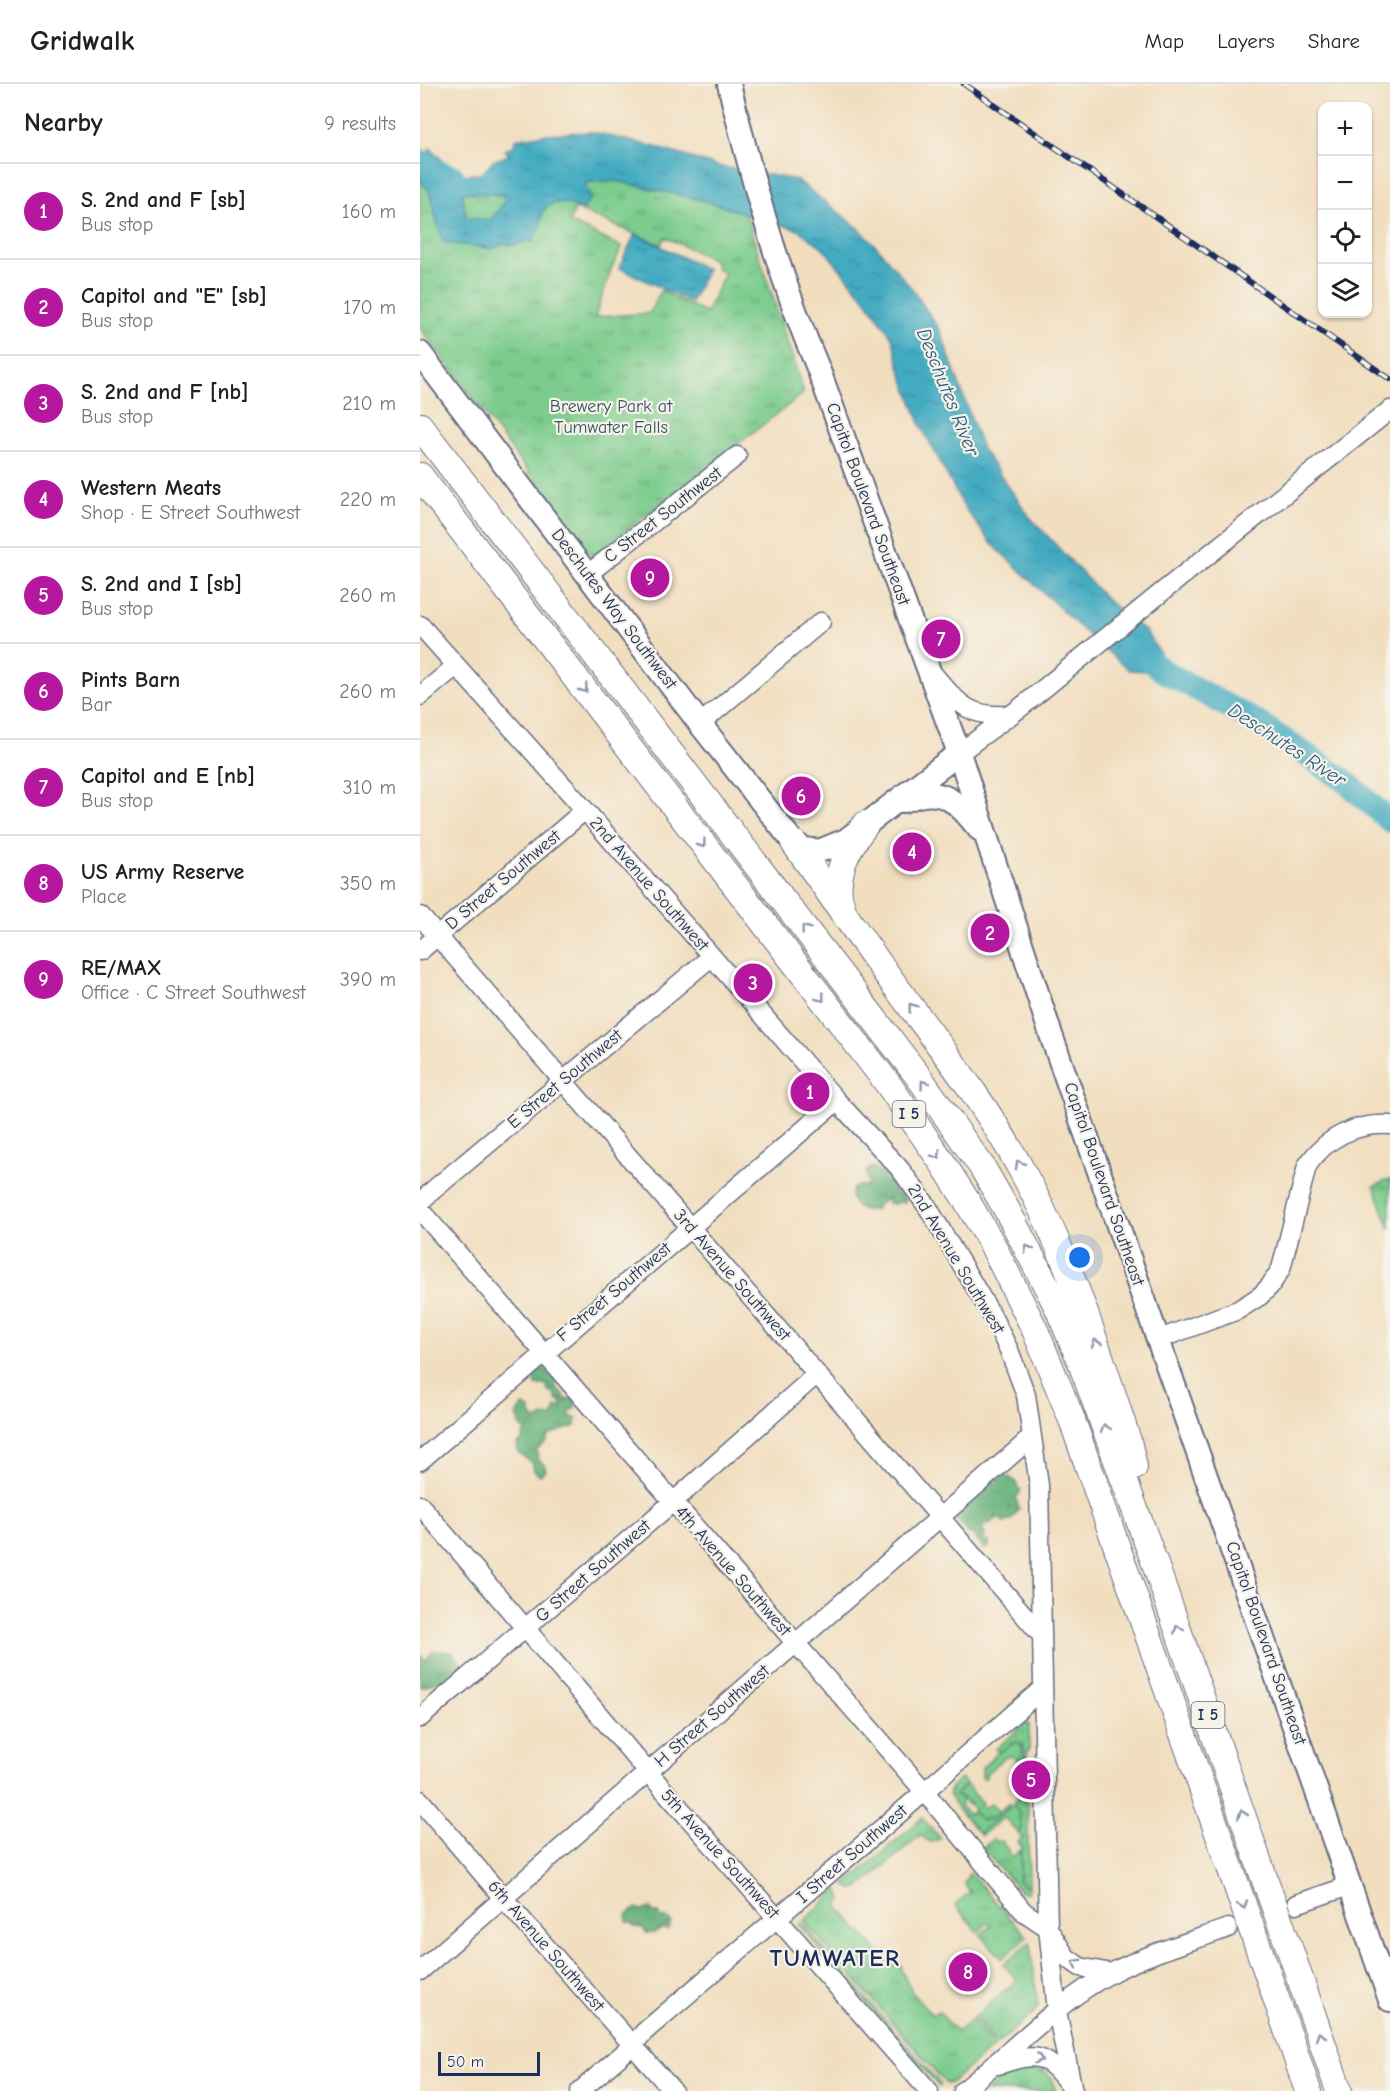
<!DOCTYPE html>
<meta charset="utf-8">
<style>
:root{--surface:#fff;--page:#f2f2f2;--text:#202124;--muted:#757577;--line:#e0e0e0;--accent:#b5179e}
body{margin:0;font-family:"Comic Neue",sans-serif;background:var(--page);color:var(--text)}
.controls{position:absolute;right:18px;top:18px;display:grid;overflow:hidden;border-radius:12px;box-shadow:0 2px 4px #0004}
.controls button{width:54px;height:54px;display:grid;place-items:center;padding:0;border:0;border-bottom:2px solid var(--line);background:var(--surface);color:var(--text);font:30px sans-serif}
.scale{position:absolute;left:18px;bottom:15px;width:102px;box-sizing:border-box;padding-left:6px;border:3px solid #1b2f5e;border-top:0;font-size:16px;line-height:21px;white-space:nowrap;color:#1b2f5e;-webkit-text-stroke:4px #f7f3e8;paint-order:stroke}
.you{position:absolute;left:660px;top:1174px;width:21px;height:21px;margin:-15px;border:4px solid #fff;border-radius:50%;background:#1a73e8;box-shadow:0 0 0 9px #1a73e833}
.badge{display:grid;place-items:center;width:39px;height:39px;border-radius:50%;background:var(--accent);color:#fff;font-size:20px;font-weight:700}
.pin{position:absolute;translate:-50% -50%;border:3px solid #fff;box-shadow:0 2px 6px #0006}
.list{margin:0;padding:0;list-style:none}
h2{display:flex;justify-content:space-between;align-items:center;height:78px;margin:0;padding:0 24px;font-size:26px}
h2 small{font-size:20px;font-weight:400;color:var(--muted)}
.list li{display:grid;grid-template-columns:39px 1fr auto;gap:18px;align-items:center;box-sizing:border-box;height:96px;padding:0 24px;border-top:2px solid var(--line)}
.list b{display:block;font-size:22px;white-space:nowrap}
.list p{margin:0;font-size:20px;white-space:nowrap;color:var(--muted)}
.list em{font-size:20px;font-style:normal;color:var(--muted)}
.icon{flex:none;width:33px;height:33px;fill:none;stroke:currentColor;stroke-width:2;stroke-linecap:round;stroke-linejoin:round}
.map{position:relative;flex:none;width:970px;height:2007px;overflow:hidden}
header{display:flex;align-items:center;gap:36px;box-sizing:border-box;height:84px;padding:0 30px;background:var(--surface);border-bottom:2px solid var(--line)}
header strong{font-size:28px}
nav{display:flex;gap:33px;margin-inline-start:auto;font-size:21px}
main{display:flex}
aside{flex:1;background:var(--surface)}
.map>svg:first-child{display:block}
.grass{fill:url(#grass-tufts);stroke:#4b7e76;stroke-width:1.5;fill-rule:evenodd}
.forest{fill:url(#forest-crowns);stroke:#40706b;stroke-width:1.5}
.garden{fill:url(#garden-dots);stroke:#4b7e76;stroke-width:1.5}
.water{fill:url(#water-ripples);stroke:#2e6d90;stroke-width:1.5;fill-rule:evenodd}
.lines{fill:none;stroke-linecap:round;stroke-linejoin:round}
.river{stroke:#42abc1;stroke-width:24}
.minor-casing{stroke:#666c80;stroke-width:21}
.major-casing{stroke:#666c80;stroke-width:26}
.highway-casing{stroke:#666c80;stroke-width:28}
.minor{stroke:#fff;stroke-width:18}
.major{stroke:#fff;stroke-width:22}
.highway{stroke:#fff;stroke-width:26}
.rail-casing{stroke:#1b2f5e;stroke-width:6}
.rail{stroke:#f7f3e8;stroke-width:4;stroke-dasharray:11;stroke-linecap:butt}
.highway-bridge-casing{stroke:#666c80;stroke-width:28;stroke-linecap:butt}
.highway-bridge{stroke:#fff;stroke-width:26}
.oneway{stroke:#8d97ae}
.labels{text-anchor:middle;dominant-baseline:central;stroke-width:4.5;stroke-linejoin:round;paint-order:stroke}
.shield{fill:#f7f3e8;stroke:#5d6a87;stroke-width:1.5}
.shield-label{font-size:16px;font-weight:bold;fill:#1b2f5e}
.park-label{font-size:18px;fill:#33566a;stroke:#f7f3e8}
.street-label{font-size:18px;fill:#1b2f5e;stroke:#f7f3e8}
.water-label{font-size:20px;font-style:italic;fill:#295a81;stroke:#f7f3e8}
.district-label{font-size:24px;font-weight:bold;letter-spacing:1.5px;fill:#1b2f5e;stroke:#f7f3e8}
</style>
<header>
<strong>Gridwalk</strong>
<nav><a>Map</a><a>Layers</a><a>Share</a></nav>
</header>
<main>
<aside>
<h2>Nearby<small>9 results</small></h2>
<ul class="list">
<li><span class="badge">1</span><div><b>S. 2nd and F [sb]</b><p>Bus stop</p></div><em>160 m</em></li>
<li><span class="badge">2</span><div><b>Capitol and &quot;E&quot; [sb]</b><p>Bus stop</p></div><em>170 m</em></li>
<li><span class="badge">3</span><div><b>S. 2nd and F [nb]</b><p>Bus stop</p></div><em>210 m</em></li>
<li><span class="badge">4</span><div><b>Western Meats</b><p>Shop · E Street Southwest</p></div><em>220 m</em></li>
<li><span class="badge">5</span><div><b>S. 2nd and I [sb]</b><p>Bus stop</p></div><em>260 m</em></li>
<li><span class="badge">6</span><div><b>Pints Barn</b><p>Bar</p></div><em>260 m</em></li>
<li><span class="badge">7</span><div><b>Capitol and E [nb]</b><p>Bus stop</p></div><em>310 m</em></li>
<li><span class="badge">8</span><div><b>US Army Reserve</b><p>Place</p></div><em>350 m</em></li>
<li><span class="badge">9</span><div><b>RE/MAX</b><p>Office · C Street Southwest</p></div><em>390 m</em></li>
</ul>
</aside>
<div class="map">
<svg width="970" height="2007" viewBox="0 0 970 2007">
<defs>
<pattern id="grass-tufts" width="24" height="20" patternUnits="userSpaceOnUse" patternTransform="scale(1.5)"><rect width="24" height="20" fill="#7bcc8d"/><path d="M3 7l-1-3M5 7V3M7 7l1-3M15 17l-1-3M17 17v-4M19 17l1-3" fill="none" stroke="#64a676"/></pattern>
<pattern id="forest-crowns" width="20" height="18" patternUnits="userSpaceOnUse" patternTransform="scale(1.5)"><rect width="20" height="18" fill="#64b078"/><path d="M2 6a3 3 0 1 1 6 0M12 15a3 3 0 1 1 6 0" fill="none" stroke="#529066"/></pattern>
<pattern id="garden-dots" width="8" height="8" patternUnits="userSpaceOnUse" patternTransform="scale(1.5)"><rect width="8" height="8" fill="#7bcc8d"/><path d="M2 2h.1M6 6h.1" fill="none" stroke="#64a676" stroke-width="1.8" stroke-linecap="round"/></pattern>
<pattern id="water-ripples" width="26" height="14" patternUnits="userSpaceOnUse" patternTransform="scale(1.5)"><rect width="26" height="14" fill="#42abc1"/><path d="M2 4q2-2 4 0t4 0M15 11q2-2 4 0t4 0" fill="none" stroke="#368ca0"/></pattern>
</defs>
<rect width="100%" height="100%" fill="#f7f3e8"/>
<filter id="ink" filterUnits="userSpaceOnUse"><feTurbulence type="fractalNoise" baseFrequency=".0167" numOctaves="2"/><feDisplacementMap in="SourceGraphic" scale="12" xChannelSelector="R" yChannelSelector="G"/><feConvolveMatrix kernelMatrix="1 2 1 2 8 2 1 2 1" color-interpolation-filters="sRGB"/></filter>
<filter id="wash" filterUnits="userSpaceOnUse"><feTurbulence type="fractalNoise" baseFrequency=".008" numOctaves="4" result="noise"/><feDisplacementMap in="SourceGraphic" scale="24" xChannelSelector="R" yChannelSelector="G"/><feGaussianBlur stdDeviation="1.35" result="paint"/><feColorMatrix in="noise" values="0 0 0 0 0 0 0 0 0 0 0 0 0 0 0 0 0 1.4 0 .05"/><feComposite in="paint" operator="in"/></filter>
<g filter="url(#wash)">
<rect width="100%" height="100%" fill="#f1debf"/>
<path class="grass" d="M0 77 4 82 38 95 157 79 320 113 384 309 172 473 0 244ZM156 125 241 161 245 153 294 176 297 185 305 189 286 229 241 206 230 229 175 233 192 183 202 163 149 138Z
M970 1095V1145L954 1102Z
M599 1658 605 1671 603 1676 595 1675 591 1672 582 1675 566 1690V1694H562V1684C571 1675 585 1660 599 1658Z
M546 1700 562 1719 560 1721 562 1723H566L571 1719 579 1728 571 1735 562 1737 553 1727 555 1725C550 1720 545 1720 540 1713L535 1712 537 1708 540 1707Z
M593 1720 599 1727 601 1748 596 1746 584 1733 561 1752 559 1749Z
M502 1734 520 1754 519 1755 510 1758 500 1751 439 1804 431 1805 425 1801Z
M573 1755 577 1758 581 1757 593 1773 601 1766 600 1791 598 1797 609 1804V1807L606 1809 600 1807 562 1764Z
M550 1789 607 1853 582 1875 560 1850 570 1843 571 1840 567 1839 558 1848 535 1821 550 1808 544 1799Z
M418 1805 422 1815 418 1822 471 1883 478 1878 482 1883 481 1885 492 1908 512 1931 518 1927 537 1948 552 1935 575 1962 529 2000 527 1998 526 2000 384 1837Z
M381 1839 521 2001 519 2003 379 1841Z
M610 1858 618 1923 614 1929 577 1960 554 1933 597 1896 584 1880Z
M615 1981 616 1984 621 1987 624 1986 633 1996 636 2007H566L595 1984Z"/>
<path class="forest" d="M451 1083C464 1085 473 1097 475 1109L483 1111 486 1117 482 1119 480 1117 475 1120 468 1119V1114L457 1121 456 1125C441 1129 427 1121 433 1104L439 1102H449L446 1089Z
M118 1284 127 1286 137 1295 136 1305 144 1310 145 1316 152 1314 157 1319 154 1325 149 1327 151 1333 157 1334 156 1342C145 1345 136 1348 127 1353V1358L117 1366 118 1377 125 1381 126 1387 120 1391 114 1387 113 1380 98 1368 97 1360 102 1357 105 1346 99 1341 100 1335 96 1333 98 1327 103 1322 110 1325 111 1330 116 1337 123 1332 132 1333 136 1323H142L141 1317H137L133 1308 128 1307 127 1301H116L112 1292Z
M584 1390 595 1397 601 1407 596 1414 599 1425 592 1435 584 1439 580 1434 577 1435 576 1432 571 1439H568L562 1444 565 1451 563 1455 569 1458V1463L564 1465 552 1450 548 1449 543 1441 540 1440 535 1434 537 1427 566 1396 576 1399Z
M13 1567 32 1568 47 1587 33 1599 18 1598 0 1603V1571L6 1576Z
M216 1824 222 1826 230 1824 233 1829H239L242 1834H246L251 1838 249 1846 242 1845 234 1849H226L223 1844 215 1843 212 1839 207 1838V1831Z"/>
<path class="garden" d="M605 1639 609 1640V1667L602 1669 603 1663 598 1658C590 1659 586 1666 578 1668L576 1665Z
M607 1670 609 1804 598 1797 600 1791 601 1766 603 1764 598 1758 602 1754 598 1749 601 1748 599 1727 593 1720 597 1716 601 1695 592 1685 595 1682 593 1680 599 1675 603 1676Z
M541 1695 546 1700 540 1707 537 1708 535 1712 542 1714 540 1722 549 1731 553 1727 562 1737 571 1735 589 1719 591 1722 559 1749C552 1741 524 1715 530 1705 532 1701 538 1697 541 1695Z"/>
<path class="water" d="M172 48 232 62 297 82 377 96 441 146 457 163 493 206 520 246 562 365 609 432 685 514 725 547 740 569 745 588 709 586 665 548 572 460 544 423 501 342 480 285 472 253 445 215 402 163 378 146 282 116 196 97 167 98 165 102 171 113 163 126C151 121 133 112 123 127 120 133 122 140 119 146 117 151 113 152 113 158L104 157 96 162 84 159 73 165 23 158 8 105 0 97 10 64 37 91 62 90 73 77 89 71 85 66 94 62 95 55 127 50ZM42 108 83 111 85 118 71 136 46 133Z
M215 150 287 185 271 218 199 184Z"/>
<g class="lines">
<path class="river" d="M0 77 4 82 33 93
M719 569 745 588 837 638 924 696 970 737"/>
</g>
</g>
<g filter="url(#ink)">
<g class="lines">
<defs>
<path id="minor" d="M168 490 317 372
M0 541 165 726 417 1017 480 1085 507 1122 571 1230 589 1266 606 1311 619 1401 628 1844 637 1927 653 2007
M513 590C539 620 548 634 591 631
M0 612 36 582
M280 640 401 538
M539 669 600 624 742 508 970 326
M0 832C208 1071 416 1311 622 1552
M0 867 165 726
M0 1119 12 1107 291 873
M0 1126 504 1707 604 1828 628 1844 646 1873 660 1883 691 1889
M739 1255 818 1226 840 1212 850 1202 861 1185 887 1082C906 1053 936 1039 970 1041
M0 1377 417 1017
M0 1421 228 1688 509 2007
M0 1634 253 1418 397 1290
M0 1716 83 1814 253 2007
M876 1820 929 1802
M0 1887 612 1353
M578 1981C618 1968 625 1969 651 2003
M160 2007 213 1961 224 1948 488 1722 623 1604
M543 2007C591 1968 638 1917 693 1888 729 1869 770 1858 808 1844"/>
<path id="major" d="M309 0C332 96 359 193 398 284L539 669 630 948 970 1916
M0 269 280 640 374 759 384 765 399 767 426 756 539 669
M484 717C522 700 536 717 559 745"/>
<path id="highway" d="M0 342 501 996 562 1083 588 1128 637 1222 660 1276 734 1477 841 1785
M0 392 468 1000 522 1078 548 1119 572 1160 615 1246 652 1336 804 1766
M374 759C407 805 438 851 471 896 517 959 565 1018 602 1087 649 1172 678 1265 708 1357L714 1383
M423 826C410 794 427 765 446 740
M869 1863 919 2007
M855 1911 888 2007"/>
</defs>
<use href="#minor" class="minor-casing"/>
<use href="#major" class="major-casing"/>
<use href="#highway" class="highway-casing"/>
<use href="#minor" class="minor"/>
<use href="#major" class="major"/>
<use href="#highway" class="highway"/>
<defs>
<path id="rail" d="M544 0 970 295"/>
</defs>
<use href="#rail" class="rail-casing"/>
<use href="#rail" class="rail"/>
<defs>
<path id="highway-bridge" d="M804 1766 855 1911
M841 1785 869 1863"/>
</defs>
<use href="#highway-bridge" class="highway-bridge-casing"/>
<use href="#highway-bridge" class="highway-bridge"/>
</g>
<defs><path id="oneway-chevron" d="M-2-3.5L2.5 0L-2 3.5" fill="none" stroke-width="1.6" stroke-linecap="round" stroke-linejoin="round" transform="scale(1.5)"/></defs>
<g class="oneway">
<use href="#oneway-chevron" transform="translate(164 605) rotate(53)"/>
<use href="#oneway-chevron" transform="translate(282 760) rotate(53)"/>
<use href="#oneway-chevron" transform="translate(385 845) rotate(-127)"/>
<use href="#oneway-chevron" transform="translate(401 914) rotate(52)"/>
<use href="#oneway-chevron" transform="translate(492 923) rotate(-127)"/>
<use href="#oneway-chevron" transform="translate(504 1000) rotate(-126)"/>
<use href="#oneway-chevron" transform="translate(517 1071) rotate(55)"/>
<use href="#oneway-chevron" transform="translate(599 1080) rotate(-120)"/>
<use href="#oneway-chevron" transform="translate(608 1165) rotate(-119)"/>
<use href="#oneway-chevron" transform="translate(676 1259) rotate(-108)"/>
<use href="#oneway-chevron" transform="translate(685 1344) rotate(-110)"/>
<use href="#oneway-chevron" transform="translate(758 1545) rotate(-109)"/>
<use href="#oneway-chevron" transform="translate(822 1730) rotate(-109)"/>
<use href="#oneway-chevron" transform="translate(823 1821) rotate(71)"/>
<use href="#oneway-chevron" transform="translate(656 1879) rotate(-151)"/>
<use href="#oneway-chevron" transform="translate(900 1952) rotate(-109)"/>
<use href="#oneway-chevron" transform="translate(619 1975) rotate(15)"/>
</g>
</g>
<g class="labels">
<g class="shield">
<rect x="472.5" y="1017" width="33" height="26" rx="4.5"/>
<rect x="771.5" y="1618" width="33" height="26" rx="4.5"/>
</g>
<g class="shield-label">
<text x="489" y="1030">I 5</text>
<text x="788" y="1631">I 5</text>
</g>
<g class="park-label">
<text x="191" y="322">Brewery Park at<tspan x="191" dy="21">Tumwater Falls</tspan></text>
</g>
<g class="street-label">
<text transform="translate(448 420) rotate(70)">Capitol Boulevard Southeast</text>
<text transform="translate(243 431) rotate(-38)">C Street Southwest</text>
<text transform="translate(194 525) rotate(53)">Deschutes Way Southwest</text>
<text transform="translate(83 796) rotate(-40)">D Street Southwest</text>
<text transform="translate(229 800) rotate(49)">2nd Avenue Southwest</text>
<text transform="translate(145 995) rotate(-40)">E Street Southwest</text>
<text transform="translate(684 1100) rotate(71)">Capitol Boulevard Southeast</text>
<text transform="translate(536 1175) rotate(59)">2nd Avenue Southwest</text>
<text transform="translate(312 1191) rotate(49)">3rd Avenue Southwest</text>
<text transform="translate(194 1208) rotate(-40)">F Street Southwest</text>
<text transform="translate(173 1487) rotate(-41)">G Street Southwest</text>
<text transform="translate(313 1487) rotate(49)">4th Avenue Southwest</text>
<text transform="translate(846 1559) rotate(71)">Capitol Boulevard Southeast</text>
<text transform="translate(292 1632) rotate(-41)">H Street Southwest</text>
<text transform="translate(300 1770) rotate(48)">5th Avenue Southwest</text>
<text transform="translate(432 1770) rotate(-41)">I Street Southwest</text>
<text transform="translate(126 1862) rotate(49)">6th Avenue Southwest</text>
</g>
<g class="water-label">
<text transform="translate(528 308) rotate(68)">Deschutes River</text>
<text transform="translate(867 661) rotate(33)">Deschutes River</text>
</g>
<g class="district-label">
<text x="415" y="1874">TUMWATER</text>
</g>
</g>
</svg>
<div class="controls">
<button>+</button>
<button>−</button>
<button><svg class="icon" aria-label="locate" viewBox="0 0 24 24"><circle cx="12" cy="12" r="6"/><path d="M12 2v4M12 18v4M2 12h4M18 12h4"/></svg></button>
<button><svg class="icon" aria-label="layers" viewBox="0 0 24 24"><path d="M12 4l9 5-9 5-9-5zM3 14l9 5 9-5"/></svg></button>
</div>
<div class="scale">50 m</div>
<div class="you"></div>
<div class="pin badge" style="left:390px;top:1008px">1</div>
<div class="pin badge" style="left:570px;top:849px">2</div>
<div class="pin badge" style="left:333px;top:899px">3</div>
<div class="pin badge" style="left:492px;top:768px">4</div>
<div class="pin badge" style="left:611px;top:1696px">5</div>
<div class="pin badge" style="left:381px;top:712px">6</div>
<div class="pin badge" style="left:521px;top:555px">7</div>
<div class="pin badge" style="left:548px;top:1888px">8</div>
<div class="pin badge" style="left:230px;top:494px">9</div>
</div>
</main>
